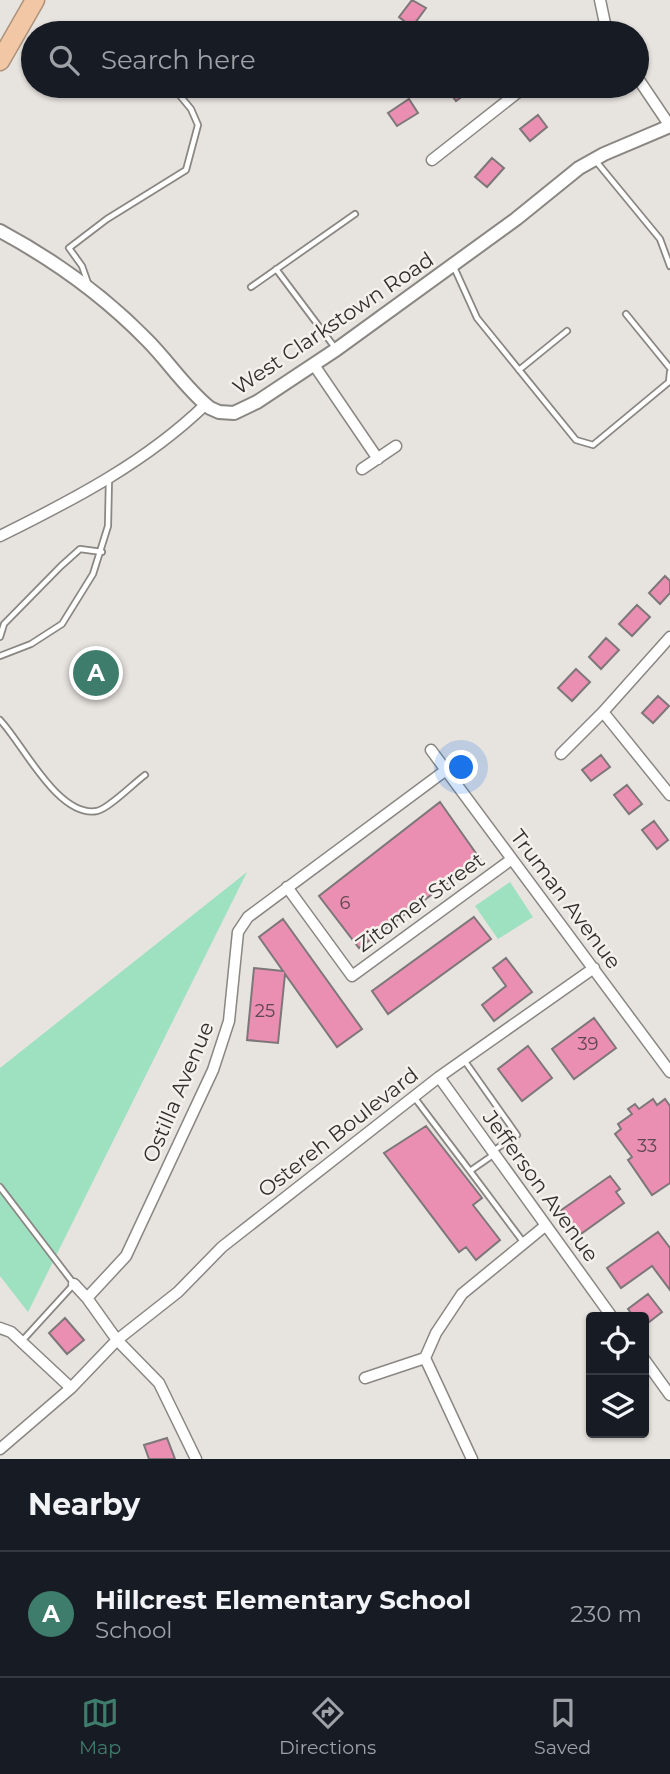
<!DOCTYPE html>
<style>
:root{--surface:#171b24;--page:#20242c;--text:#f1f3f6;--muted:#9ea1a6;--line:#363941;--accent:#3e7d6b}
body{margin:0;font-family:Montserrat,sans-serif;background:var(--page);color:var(--text)}
.controls{position:absolute;right:21px;bottom:21px;display:grid;overflow:hidden;border-radius:7px;box-shadow:0 2px 5px #0004}
.controls button{width:63px;height:63px;display:grid;place-items:center;padding:0;border:0;border-bottom:2px solid var(--line);background:var(--surface);color:var(--text);font:35px sans-serif}
.you{position:absolute;left:462px;top:768px;width:24px;height:24px;margin:-18px;border:5px solid #fff;border-radius:50%;background:#1a73e8;box-shadow:0 0 0 10px #1a73e833}
.badge{display:grid;place-items:center;width:46px;height:46px;border-radius:50%;background:var(--accent);color:#fff;font-size:23px;font-weight:700}
.pin{position:absolute;translate:-50% -50%;border:4px solid #fff;box-shadow:0 2px 7px #0006}
.list{margin:0;padding:0;list-style:none}
h2{display:flex;justify-content:space-between;align-items:center;height:91px;margin:0;padding:0 28px;font-size:30px}
h2 small{font-size:23px;font-weight:400;color:var(--muted)}
.list li{display:grid;grid-template-columns:46px 1fr auto;gap:21px;align-items:center;box-sizing:border-box;height:126px;padding:0 28px;border-top:2px solid var(--line)}
.list b{display:block;font-size:26px;white-space:nowrap}
.list p{margin:0;font-size:23px;white-space:nowrap;color:var(--muted)}
.list em{font-size:23px;font-style:normal;color:var(--muted)}
.icon{flex:none;width:38px;height:38px;fill:none;stroke:currentColor;stroke-width:2;stroke-linecap:round;stroke-linejoin:round}
.map{position:relative;flex:none;width:670px;height:1459px;overflow:hidden}
.search{position:absolute;background:var(--surface);box-shadow:0 2px 5px #0004;left:21px;right:21px;top:21px;height:77px;display:flex;align-items:center;gap:18px;box-sizing:border-box;padding:0 24px;border-radius:38px;color:var(--muted);font-size:26px}
.sheet{height:217px;background:var(--surface)}
nav{display:flex;justify-content:space-around;align-items:center;box-sizing:border-box;height:98px;border-top:2px solid var(--line);background:var(--surface);font-size:19px;color:var(--muted)}
nav a{display:grid;justify-items:center;gap:4px}
nav .on{color:var(--accent)}
.map>svg:first-child{display:block}
.green{fill:#9ee1c1}
.building{fill:#ea8fb2;stroke:#7d7779;stroke-width:2}
.lines{fill:none;stroke-linecap:round;stroke-linejoin:round}
.service-casing{stroke:#8a8783;stroke-width:8}
.minor-casing{stroke:#8a8783;stroke-width:13}
.tertiary-casing{stroke:#8a8783;stroke-width:16}
.motorway-casing{stroke:#ad927b;stroke-width:21}
.service{stroke:#fff;stroke-width:4.5}
.minor{stroke:#fff;stroke-width:10}
.tertiary{stroke:#fff;stroke-width:12}
.motorway{stroke:#f1c7a5;stroke-width:18}
.labels{text-anchor:middle;dominant-baseline:central;stroke-width:5;stroke-linejoin:round;paint-order:stroke}
.number-label{font-size:18px;fill:#5e474e}
.street-label{font-size:21px;fill:#302f2d;stroke:#f4f0ec}
</style>
<div class="map">
<svg width="670" height="1459" viewBox="0 0 670 1459">
<rect width="100%" height="100%" fill="#e7e3df"/>
<path class="green" d="M247 872 28 1312 0 1276V1068Z
M510 882 533 917 498 939 475 906Z"/>
<path class="building" d="M412 0 426 8 412 27 399 17Z
M445 86H476L456 101Z
M409 99 418 113 397 126 388 113Z
M538 115 547 127 530 141 520 129Z
M492 158 504 168 487 187 475 177Z
M665 576 670 581V593L660 604 649 593Z
M637 605 650 617 632 636 619 624Z
M606 638 619 650 601 669 589 657Z
M576 669 590 682 572 701 558 688Z
M658 696 669 706 653 723 642 713Z
M601 755 610 767 591 781 582 770Z
M627 785 642 804 629 814 614 795Z
M440 802 480 859 359 948 319 896Z
M654 821 668 840 657 849 642 830Z
M474 917 491 939 388 1014 372 991Z
M283 919 362 1029 337 1047 285 974 278 1043 247 1040 254 968 283 971 259 937Z
M506 958 532 992 494 1021 482 1005 506 986 493 968Z
M594 1018 616 1048 574 1079 552 1049Z
M528 1046 552 1078 522 1101 498 1069Z
M653 1099 657 1105 665 1099 670 1106V1183L652 1195 628 1160 632 1157 615 1134 621 1129 618 1124 632 1114 628 1109 635 1104 639 1109Z
M426 1126 482 1198 473 1205 500 1240 476 1260 466 1247 459 1252 384 1153Z
M610 1176 620 1189 616 1192 624 1203 578 1236 560 1211Z
M658 1232 670 1248V1290L652 1266 621 1288 607 1268Z
M648 1294 662 1312 644 1326V1317H634L628 1309Z
M65 1318 84 1340 67 1354 49 1333Z
M167 1438 175 1459H149L144 1445Z"/>
<g class="lines">
<defs>
<path id="service" d="M595 160 660 239 670 266
M453 265 477 318 576 440 593 445 669 382 670 372
M276 269 336 349
M88 283 82 266 69 248 107 219 186 170 198 125 191 109 172 86
M251 287 355 214
M626 314 670 368
M519 370 567 331
M0 637 4 624 61 566 80 549 102 552
M0 656 31 644 62 624 93 574 108 526 109 478
M0 720C23 744 58 818 97 811 108 809 134 783 145 775
M464 1060 517 1135 493 1151
M414 1097 470 1171 493 1155
M470 1171 524 1243
M0 1187 74 1284 22 1341"/>
<path id="minor" d="M600 0 607 33
M637 77 670 126
M432 160 526 86
M314 365 378 459
M362 469 396 446
M0 536C73 500 146 462 205 405
M603 712 670 795
M431 750 670 1072
M561 754 603 712 670 637
M287 887 352 976 512 859
M439 1077 612 1317
M74 1284 87 1298 117 1340 159 1383 196 1459
M87 1298 126 1256 213 1070 229 1021 238 932 248 917 446 770
M0 1328 11 1332 71 1388
M644 1359 670 1395
M365 1378 425 1358
M0 1449 71 1388 117 1340 178 1292 222 1247 439 1077 594 968
M472 1459 425 1358 436 1333 462 1294 545 1226"/>
<path id="tertiary" d="M0 231C54 260 104 296 147 340 169 362 186 389 210 408L219 412 234 413 257 402 337 349 516 219 579 168 604 154 670 126"/>
<path id="motorway" d="M0 61 35 0"/>
</defs>
<use href="#service" class="service-casing"/>
<use href="#minor" class="minor-casing"/>
<use href="#tertiary" class="tertiary-casing"/>
<use href="#motorway" class="motorway-casing"/>
<use href="#service" class="service"/>
<use href="#minor" class="minor"/>
<use href="#tertiary" class="tertiary"/>
<use href="#motorway" class="motorway"/>
</g>
<g class="labels">
<g class="number-label">
<text x="345" y="903">6</text>
<text x="265" y="1011">25</text>
<text x="588" y="1044">39</text>
<text x="647" y="1146">33</text>
</g>
<g class="street-label">
<text transform="translate(333 323) rotate(-34)">West Clarkstown Road</text>
<text transform="translate(566 899) rotate(53)">Truman Avenue</text>
<text transform="translate(420 902) rotate(-36)">Zitomer Street</text>
<text transform="translate(178 1092) rotate(-67)">Ostilla Avenue</text>
<text transform="translate(338 1132) rotate(-38)">Ostereh Boulevard</text>
<text transform="translate(541 1186) rotate(54)">Jefferson Avenue</text>
</g>
</g>
</svg>
<div class="controls">
<button><svg class="icon" aria-label="locate" viewBox="0 0 24 24"><circle cx="12" cy="12" r="6"/><path d="M12 2v4M12 18v4M2 12h4M18 12h4"/></svg></button>
<button><svg class="icon" aria-label="layers" viewBox="0 0 24 24"><path d="M12 4l9 5-9 5-9-5zM3 14l9 5 9-5"/></svg></button>
</div>
<div class="you"></div>
<div class="pin badge" style="left:96px;top:673px">A</div>
<div class="search"><svg class="icon" aria-label="search" viewBox="0 0 24 24"><circle cx="10" cy="10" r="6"/><path d="M15 15l6 6"/></svg>Search here</div>
</div>
<section class="sheet">
<h2>Nearby<small></small></h2>
<ul class="list">
<li><span class="badge">A</span><div><b>Hillcrest Elementary School</b><p>School</p></div><em>230 m</em></li>
</ul>
</section>
<nav>
<a class="on"><svg class="icon" aria-label="map" viewBox="0 0 24 24"><path d="M3 6l6-2 6 2 6-2v14l-6 2-6-2-6 2zM9 4v14M15 6v14"/></svg>Map</a>
<a><svg class="icon" aria-label="directions" viewBox="0 0 24 24"><path d="M12 3l9 9-9 9-9-9zM9 14v-3h6M13 9l2 2-2 2"/></svg>Directions</a>
<a><svg class="icon" aria-label="saved" viewBox="0 0 24 24"><path d="M7 4h10v16l-5-4-5 4z"/></svg>Saved</a>
</nav>
